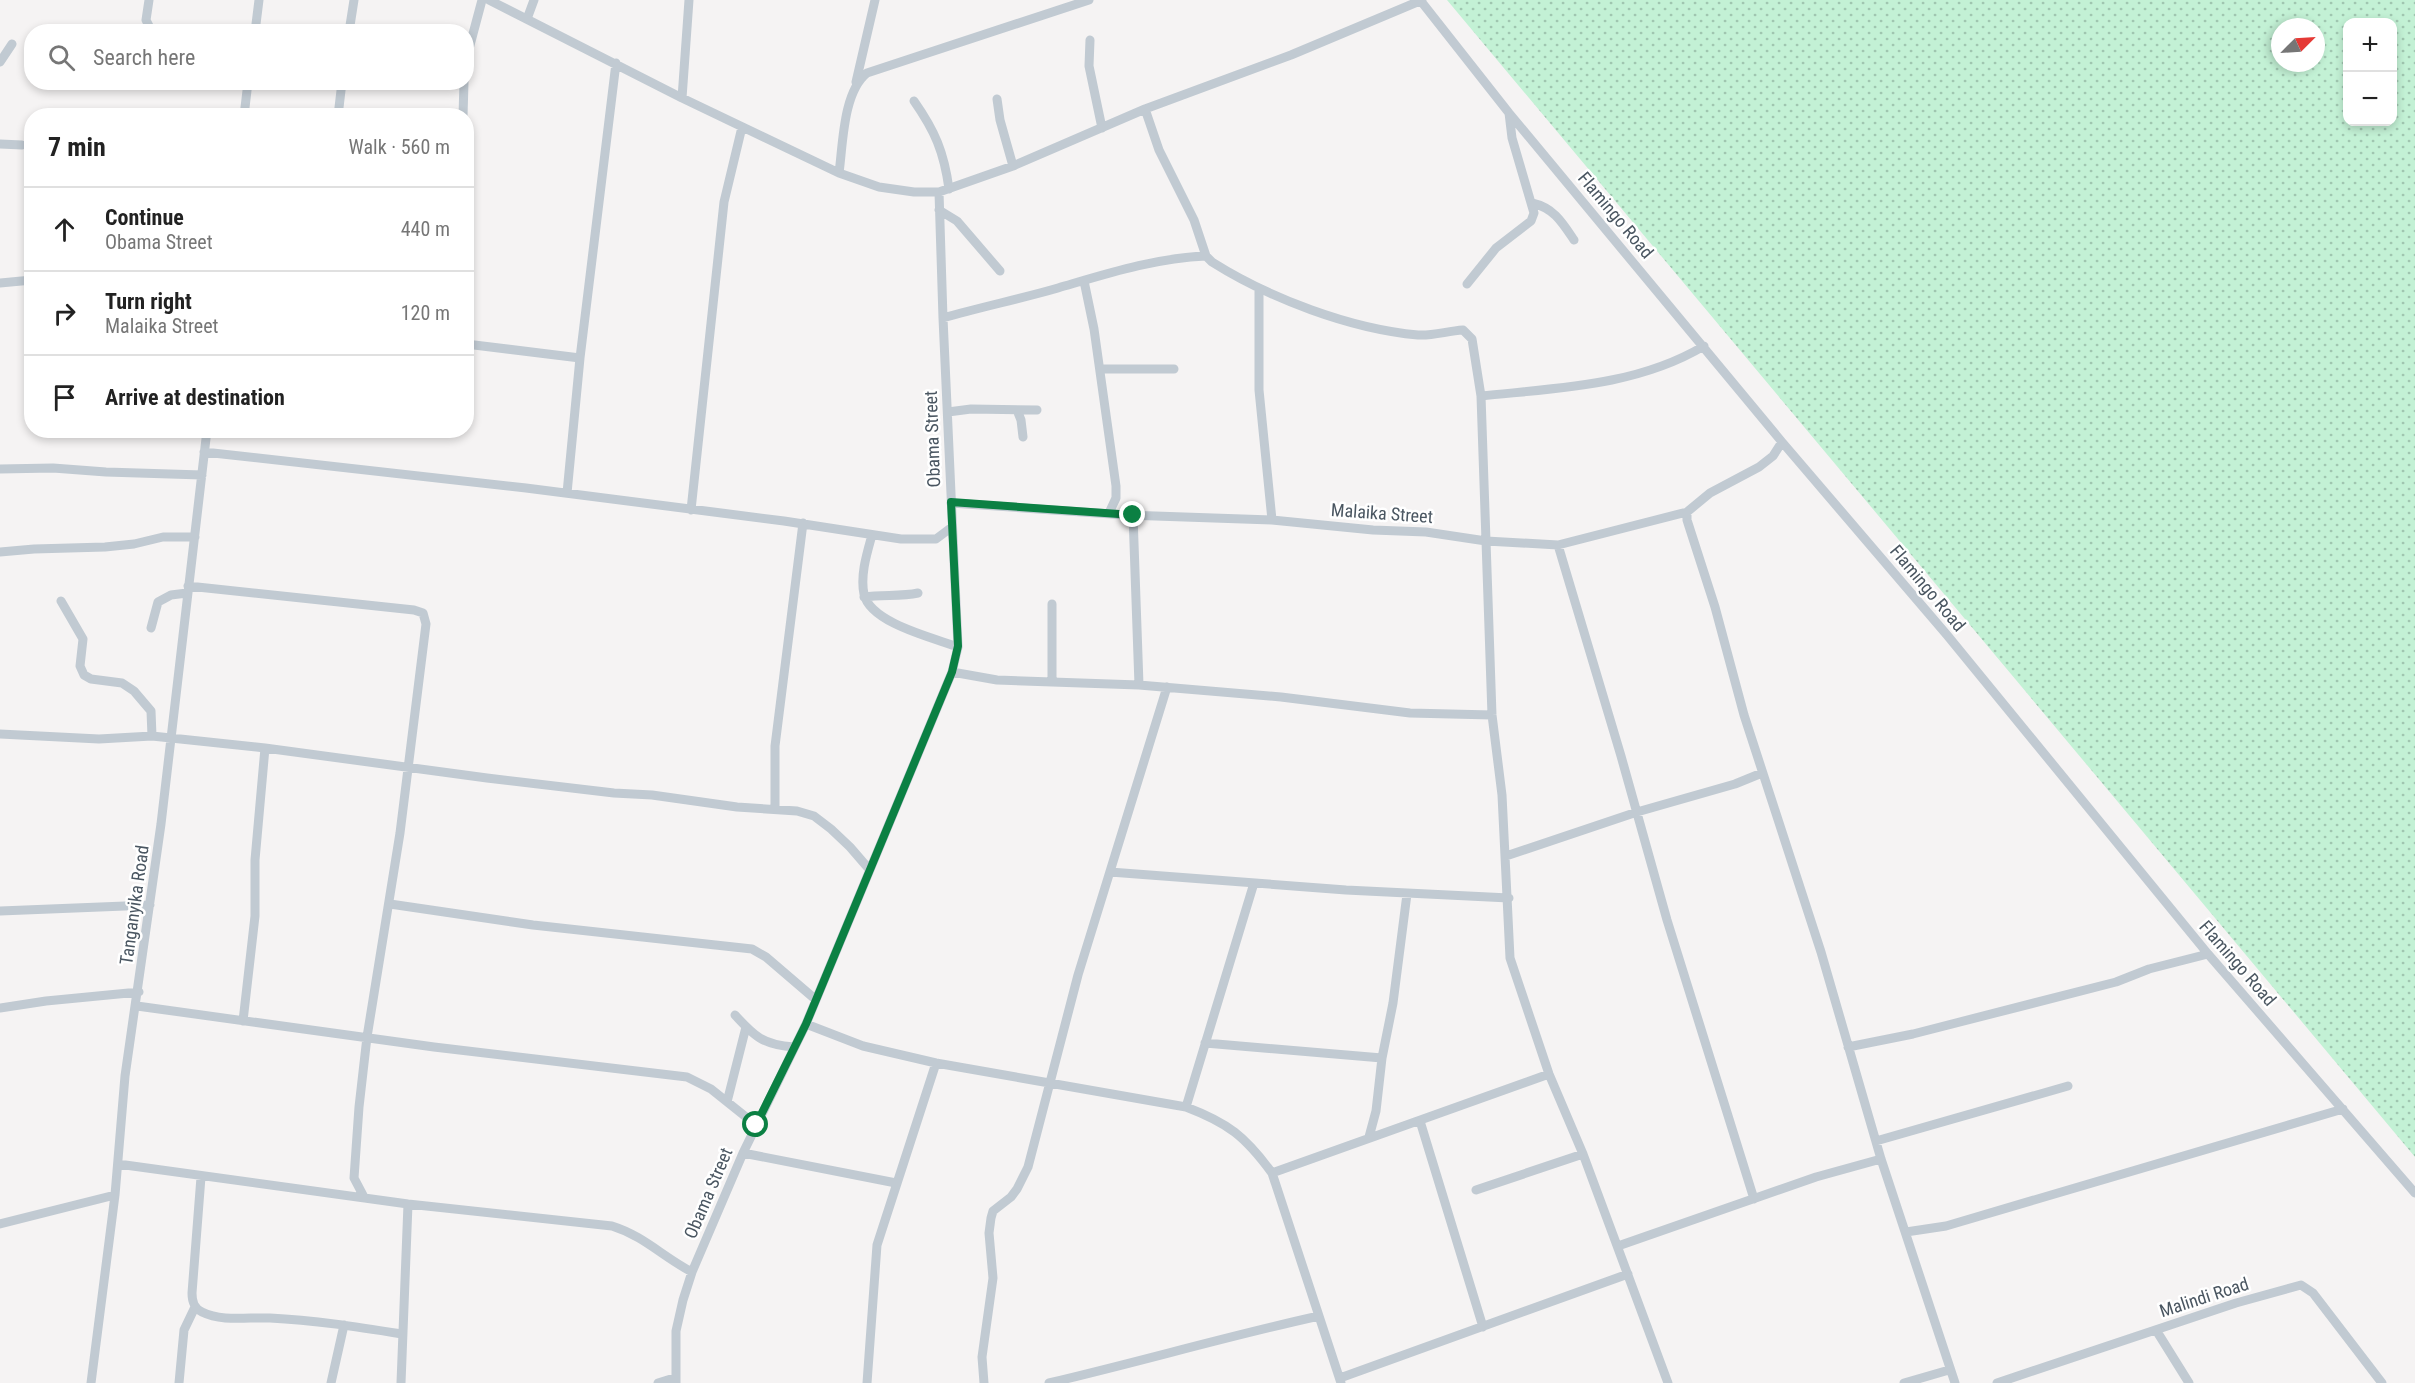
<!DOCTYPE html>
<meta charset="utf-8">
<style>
:root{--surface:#fff;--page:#f2f2f2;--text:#222;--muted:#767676;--line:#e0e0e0}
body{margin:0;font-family:"Roboto Condensed",sans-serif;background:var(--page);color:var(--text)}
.controls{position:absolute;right:18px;top:18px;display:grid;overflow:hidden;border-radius:12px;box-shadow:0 3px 9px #0003}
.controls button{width:54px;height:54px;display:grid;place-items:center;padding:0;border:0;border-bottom:2px solid var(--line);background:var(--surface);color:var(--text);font:30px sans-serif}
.compass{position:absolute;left:2271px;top:18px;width:54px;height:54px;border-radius:50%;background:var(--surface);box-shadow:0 3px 9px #0003;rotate:66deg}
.stop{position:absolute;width:18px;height:18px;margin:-14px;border:4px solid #0b8043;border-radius:50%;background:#fff}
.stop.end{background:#0b8043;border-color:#fff;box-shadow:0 2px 6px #0008}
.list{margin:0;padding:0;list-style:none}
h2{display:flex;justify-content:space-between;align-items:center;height:78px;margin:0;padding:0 24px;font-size:26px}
h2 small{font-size:20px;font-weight:400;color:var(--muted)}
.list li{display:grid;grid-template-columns:39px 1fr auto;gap:18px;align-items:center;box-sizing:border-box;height:84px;padding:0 24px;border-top:2px solid var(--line)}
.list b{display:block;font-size:22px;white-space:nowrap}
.list p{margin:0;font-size:20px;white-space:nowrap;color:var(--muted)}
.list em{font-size:20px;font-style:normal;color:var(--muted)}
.icon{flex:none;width:33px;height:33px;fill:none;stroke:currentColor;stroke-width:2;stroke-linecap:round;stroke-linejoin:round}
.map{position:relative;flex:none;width:2415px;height:1383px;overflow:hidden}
.search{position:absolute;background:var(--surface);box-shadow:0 3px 9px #0003;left:24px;top:24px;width:450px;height:66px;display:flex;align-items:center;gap:15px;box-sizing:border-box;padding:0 21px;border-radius:24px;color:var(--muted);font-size:22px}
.panel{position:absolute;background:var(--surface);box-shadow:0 3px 9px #0003;left:24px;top:108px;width:450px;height:330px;border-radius:24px}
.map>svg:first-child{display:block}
.grass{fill:url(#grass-dots);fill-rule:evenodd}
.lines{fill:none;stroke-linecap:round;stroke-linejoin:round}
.street{stroke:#c1cad2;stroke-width:9}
.route{stroke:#0b8043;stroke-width:8}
.labels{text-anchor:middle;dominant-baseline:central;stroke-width:5;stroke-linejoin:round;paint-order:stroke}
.street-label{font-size:18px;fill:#4a5661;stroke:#fff}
</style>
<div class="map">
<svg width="2415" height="1383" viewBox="0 0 2415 1383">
<defs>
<pattern id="grass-dots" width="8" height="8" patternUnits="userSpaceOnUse" patternTransform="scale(1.5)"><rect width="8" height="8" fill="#c3f1d5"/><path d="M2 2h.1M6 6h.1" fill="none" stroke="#a0c6b0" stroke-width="1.8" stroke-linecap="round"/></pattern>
</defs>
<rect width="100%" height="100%" fill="#f5f3f3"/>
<path class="grass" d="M1447 0H2415V1157ZM2348 22H2392V122H2348ZM2280 27H2316V63H2280Z"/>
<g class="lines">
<path class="street" d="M149 0 146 20 152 32
M489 0 682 98 839 173 879 187 914 192H939L1013 166 1145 109 1291 55 1422 0
M1420 0 1509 113 1782 442 1947 635 2208 954 2415 1193
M527 19 534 0
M255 32 259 0
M349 32 354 0
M1090 40 1089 66 1102 128
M466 60 482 0
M0 62 12 44
M856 82 875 0
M682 98 689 0
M997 99 1000 120 1013 166
M914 101C935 131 944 152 949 189
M1145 109 1159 150 1194 220 1206 256 1212 262C1269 298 1350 329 1418 335 1433 336 1447 331 1463 330L1472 339 1481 396 1492 715 1502 795 1510 958 1549 1074 1583 1154 1668 1383
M244 116 248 82
M338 116 342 82
M463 116 464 82
M0 144 22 145
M839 173C843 144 843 92 867 73L1089 0
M1532 203C1554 208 1562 222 1574 240
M939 210 957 221 1000 271
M1084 281 1094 329 1116 486V498L1109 513
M0 283 32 280
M1467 284 1496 248 1531 221 1534 213 1512 138 1509 113
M1259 288V390L1272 520
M943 318C981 307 1020 299 1058 288 1106 274 1155 258 1206 256
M466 344 580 358
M1100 369H1174
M1481 396C1557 388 1637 386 1704 346
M1017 410 1021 420 1023 437
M948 412 971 409 1037 410
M204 452 526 488 784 521 901 539H936L952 527
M0 469 53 468 106 472 202 475
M567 493 580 358 616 63
M951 503 1126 515 1272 520 1373 530 1426 532 1486 541 1558 545 1687 512 1710 493 1759 467 1773 456 1782 442
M691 510 724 202 742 127
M1687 512V520L1715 607 1744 715 1821 952 1881 1159 1955 1383
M1133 515 1139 685
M872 535C867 553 860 575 864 594 870 623 934 638 958 647
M1558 545 1621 756 1667 920 1754 1199
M0 552 34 549 105 547 134 544 163 537H195
M188 586 414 610 423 613 426 624 400 833 367 1037 359 1107 354 1178 364 1197
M864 597C883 594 900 597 918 593
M61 601 83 639 80 666 84 675 91 679 122 683 134 691 151 711 152 736
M151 628 158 602 171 595 187 593
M952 672 997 680 1139 685 1281 697 1410 713 1492 715
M1052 681V604
M0 734 99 739 152 736 265 748 487 778 614 793 652 795 737 807 797 811 814 816 831 829 850 847 869 869
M775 809V746L803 523
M1506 856 1637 812 1735 784 1762 773
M1110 872 1346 890 1509 898
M390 904 533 925 752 949 766 957 815 999
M0 911 150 905
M137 1006 434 1047 687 1077 711 1089 756 1125
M0 1008 46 1001 139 992
M735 1015C754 1036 763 1045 794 1047
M243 1021 255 916V860L265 748
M806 1024 863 1046 936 1063 1186 1107C1228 1123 1245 1136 1272 1173L1341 1383
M1205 1043 1382 1058
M1848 1047 1913 1034 2116 982 2149 969 2208 954
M727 1102 746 1027
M1186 1107 1254 883
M1420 1121 1483 1327
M1369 1137 1376 1111 1382 1058 1393 1003 1407 894
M1876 1141 2068 1086
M743 1153 896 1183
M118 1164 408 1204 612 1226C644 1236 663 1257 692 1272
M1272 1173 1549 1074
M201 1177 192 1293C192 1302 194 1308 202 1312 222 1322 248 1317 270 1318 314 1320 358 1327 402 1334
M1476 1190 1583 1154
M0 1224 115 1195
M1906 1232 1946 1226 2343 1109
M1618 1246 1816 1177 1881 1159
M2156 1330 2189 1383
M1340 1378 1628 1274
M91 1383 115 1195 125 1076 161 824 207 430
M179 1383 184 1330 195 1307
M331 1383 344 1325
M401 1383 408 1204
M658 1383 674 1378
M676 1383V1331L683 1300 692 1272 743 1153 806 1024 952 672 958 647 943 318 939 192
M867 1383 877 1245 936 1063
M984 1383 982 1357 993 1278 989 1233 991 1218 993 1211 1011 1197 1017 1189 1028 1167 1078 975 1167 687
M1049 1383C1139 1362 1228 1336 1319 1316
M1904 1383 1949 1370
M1997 1383 2236 1303 2301 1285 2313 1293 2382 1383"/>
</g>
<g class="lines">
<path class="route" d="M756 1125 806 1024 952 672 958 646 951 502 1133 515"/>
</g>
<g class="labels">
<g class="street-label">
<text transform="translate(1616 215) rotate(50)">Flamingo Road</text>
<text transform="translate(932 439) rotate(-92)">Obama Street</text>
<text transform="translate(1382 513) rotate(4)">Malaika Street</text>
<text transform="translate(1928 588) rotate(50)">Flamingo Road</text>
<text transform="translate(134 905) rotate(-82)">Tanganyika Road</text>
<text transform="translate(2238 963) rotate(49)">Flamingo Road</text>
<text transform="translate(708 1193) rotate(-67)">Obama Street</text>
<text transform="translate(2204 1297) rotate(-18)">Malindi Road</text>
</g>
</g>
</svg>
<div class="controls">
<button>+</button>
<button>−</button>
</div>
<svg class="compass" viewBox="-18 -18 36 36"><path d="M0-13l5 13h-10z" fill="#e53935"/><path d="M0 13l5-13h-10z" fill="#767676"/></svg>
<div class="stop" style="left:756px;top:1125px"></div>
<div class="stop end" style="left:1133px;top:515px"></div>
<div class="search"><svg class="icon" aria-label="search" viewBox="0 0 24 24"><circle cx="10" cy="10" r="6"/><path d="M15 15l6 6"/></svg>Search here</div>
<section class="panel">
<h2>7 min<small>Walk · 560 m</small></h2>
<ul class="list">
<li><svg class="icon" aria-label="ahead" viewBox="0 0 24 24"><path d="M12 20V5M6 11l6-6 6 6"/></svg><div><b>Continue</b><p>Obama Street</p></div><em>440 m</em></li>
<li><svg class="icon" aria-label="right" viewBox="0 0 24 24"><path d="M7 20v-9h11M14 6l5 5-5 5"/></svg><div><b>Turn right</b><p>Malaika Street</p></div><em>120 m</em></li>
<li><svg class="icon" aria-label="arrive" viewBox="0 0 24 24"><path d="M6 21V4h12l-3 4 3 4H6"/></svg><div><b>Arrive at destination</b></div></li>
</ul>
</section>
</div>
